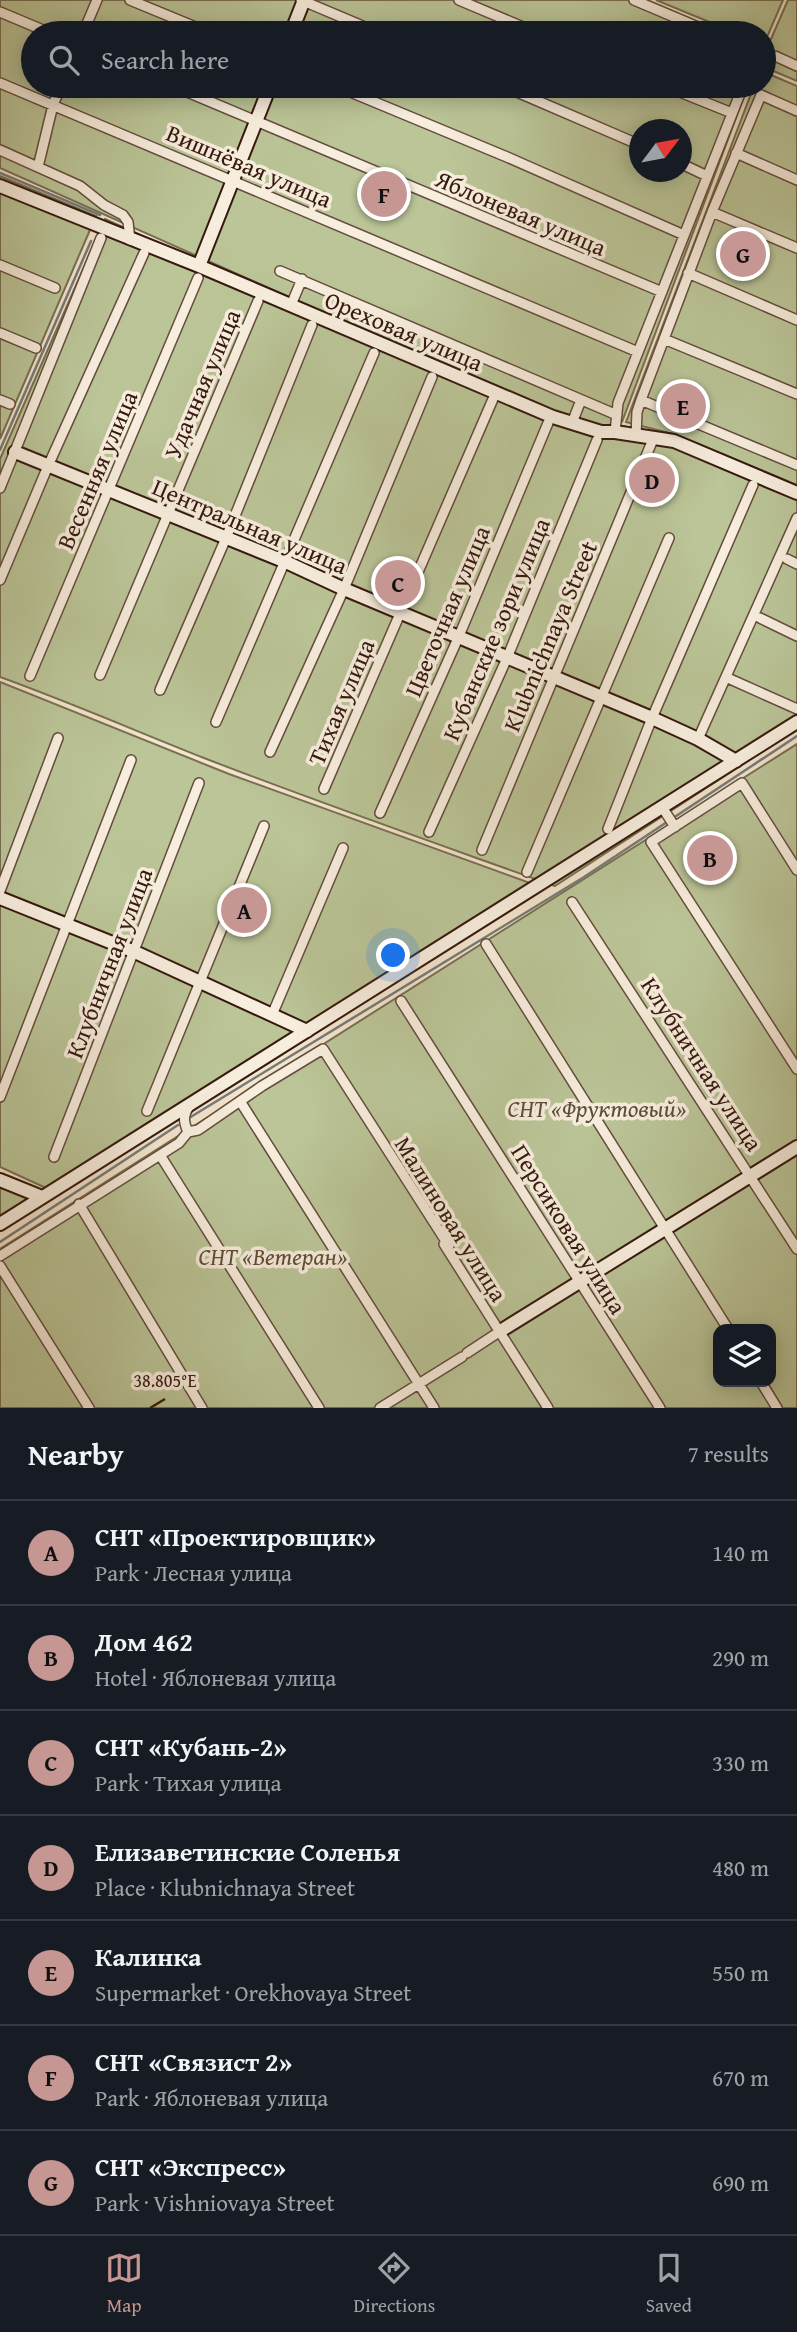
<!DOCTYPE html>
<meta charset="utf-8">
<style>
:root{--surface:#171b24;--page:#242831;--text:#f1f3f6;--muted:#9ea1a6;--line:#363941;--accent:#c59692}
body{margin:0;font-family:"Gentium Book Plus",serif;background:var(--page);color:var(--text)}
.controls{position:absolute;right:21px;bottom:21px;display:grid;overflow:hidden;border-radius:14px;box-shadow:0 4px 18px #0003}
.controls button{width:63px;height:63px;display:grid;place-items:center;padding:0;border:0;border-bottom:2px solid var(--line);background:var(--surface);color:var(--text);font:35px sans-serif}
.compass{position:absolute;left:629px;top:119px;width:63px;height:63px;border-radius:50%;background:var(--surface);box-shadow:0 4px 18px #0003;rotate:58deg}
.you{position:absolute;left:394px;top:956px;width:24px;height:24px;margin:-18px;border:5px solid #fff;border-radius:50%;background:#1a73e8;box-shadow:0 0 0 10px #1a73e833}
.badge{display:grid;place-items:center;width:46px;height:46px;border-radius:50%;background:var(--accent);color:#111;font-size:23px;font-weight:700}
.pin{position:absolute;translate:-50% -50%;border:4px solid #fff;box-shadow:0 2px 7px #0006}
.list{margin:0;padding:0;list-style:none}
h2{display:flex;justify-content:space-between;align-items:center;height:91px;margin:0;padding:0 28px;font-size:30px}
h2 small{font-size:23px;font-weight:400;color:var(--muted)}
.list li{display:grid;grid-template-columns:46px 1fr auto;gap:21px;align-items:center;box-sizing:border-box;height:105px;padding:0 28px;border-top:2px solid var(--line)}
.list b{display:block;font-size:26px;white-space:nowrap}
.list p{margin:0;font-size:23px;white-space:nowrap;color:var(--muted)}
.list em{font-size:23px;font-style:normal;color:var(--muted)}
.icon{flex:none;width:38px;height:38px;fill:none;stroke:currentColor;stroke-width:2;stroke-linecap:round;stroke-linejoin:round}
.map{position:relative;flex:none;width:797px;height:1408px;overflow:hidden}
.search{position:absolute;background:var(--surface);box-shadow:0 4px 18px #0003;left:21px;right:21px;top:21px;height:77px;display:flex;align-items:center;gap:18px;box-sizing:border-box;padding:0 24px;border-radius:38px;color:var(--muted);font-size:26px}
.sheet{height:826px;background:var(--surface)}
nav{display:flex;justify-content:space-around;align-items:center;box-sizing:border-box;height:98px;border-top:2px solid var(--line);background:var(--surface);font-size:19px;color:var(--muted)}
nav a{display:grid;justify-items:center;gap:4px}
nav .on{color:var(--accent)}
.map>svg:first-child{display:block}
.green{fill:#bbc598;stroke:#786f53;stroke-width:2;fill-rule:evenodd}
.lines{fill:none;stroke-linecap:round;stroke-linejoin:round}
.stream{stroke:#757b7a;stroke-width:2.5}
.street-casing{stroke:#654c3e;stroke-width:12}
.secondary-casing{stroke:#35190e;stroke-width:16}
.street{stroke:#f8eede;stroke-width:9}
.secondary{stroke:#f8eede;stroke-width:12}
.ticks{fill:none;stroke:#35190e;stroke-width:2.5}
.labels{text-anchor:middle;dominant-baseline:central;stroke-width:7;stroke-linejoin:round;paint-order:stroke}
.street-label{font-size:24px;fill:#35190e;stroke:#f8eede}
.park-label{font-size:24px;font-style:italic;fill:#5d4d37;stroke:#f8eede}
.ticks-label{font-size:18px;text-anchor:middle;fill:#35190e;stroke:#f8eede;stroke-width:7;stroke-linejoin:round;paint-order:stroke}
</style>
<div class="map">
<svg width="797" height="1408" viewBox="0 0 797 1408">
<rect width="100%" height="100%" fill="#f4e5cd"/>
<filter id="stains"><feTurbulence type="fractalNoise" baseFrequency=".00286" numOctaves="4"/><feColorMatrix values="0 0 0 0 .2 0 0 0 0 .09 0 0 0 0 .02 0 0 0 .5 -.17"/></filter>
<radialGradient id="worn" r=".72"><stop offset=".6" stop-color="#630" stop-opacity="0"/><stop offset="1" stop-color="#630" stop-opacity=".3"/></radialGradient>
<path class="green" d="M0 0H647L724 33H33V86H748L622 422 596 428 327 314 0 168ZM640 130H682V172H640Z
M656 0H783L764 44V33H736Z
M788 0H797V81L764 67V55Z
M764 72 797 86V485L677 435 626 422 754 86H764Z
M0 176 96 216 0 439Z
M105 219 268 293 599 432 623 426 661 435 797 488V729L555 886C438 844 320 803 204 758 136 731 69 702 0 677V459Z
M0 682 229 774 530 883 46 1188 0 1167Z
M797 744V1408H0V1249ZM718 1329H771V1382H718Z
M0 1173 52 1199 0 1231Z"/>
<g class="lines">
<path class="stream" d="M0 173 100 215
M0 450 91 241
M189 1118 584 877 797 736
M0 1242 178 1125"/>
<defs>
<path id="street" d="M130 0 210 33
M301 0 379 33
M459 0 537 33
M634 0 712 33
M0 12 50 33
M83 33 97 0
M775 56 797 66
M0 83 638 352
M173 86 662 292
M336 86 507 157 684 235
M503 86 640 145
M665 86 732 113
M0 150 80 186 104 205 123 215 128 222 130 240
M736 153 797 180
M682 164 707 176
M38 167 53 105 61 86
M712 212 797 248
M0 265 55 288
M280 271 617 415
M688 273 797 320
M291 305 302 279
M0 333 36 348
M664 339 797 394
M0 400 10 404
M641 400 797 465
M572 423 581 400
M615 432 618 403 743 86
M636 436 637 412 641 400 712 212 761 95 797 111
M0 488 101 238
M787 559 797 564
M0 580 48 466 144 253
M760 618 797 636
M100 675 258 301
M30 676 198 278
M730 679 797 709
M160 690 226 538 312 325
M216 722 374 353
M698 739 797 518
M270 752 344 589 432 377
M324 789 493 399
M662 807 675 827
M380 813 459 636 548 423
M608 829 652 718 753 485
M429 832 507 658 597 440
M482 850 654 437
M797 870 742 783 651 842 797 1069
M527 872 669 538
M0 891 58 738
M572 902 797 1249
M486 944 728 1329
M401 1001 660 1408
M272 1015 343 848
M0 1097 131 760
M240 1101 434 1408
M147 1111 264 826
M188 1132C183 1121 183 1115 190 1105
M160 1155 319 1408
M54 1157 199 783
M79 1204 202 1408
M444 1244 548 1408
M0 1256 179 1143 188 1132 198 1130 262 1086 323 1049 449 1246
M0 1266 89 1408
M467 1353 502 1330
M761 1382 777 1408
M380 1408 462 1357"/>
<path id="secondary" d="M291 33 304 0
M0 186 199 266 553 417 601 432H615L674 441 797 493
M199 266 270 86
M15 452 286 562 344 589 652 718 698 739 736 761
M0 898 135 952 307 1031
M0 1180 42 1197
M0 1224 797 722
M502 1330 797 1147"/>
</defs>
<use href="#street" class="street-casing"/>
<use href="#secondary" class="secondary-casing"/>
<use href="#street" class="street"/>
<use href="#secondary" class="secondary"/>
</g>
<path class="ticks" d="M150 1408 165 1399"/>
<g class="labels">
<g class="street-label">
<text transform="translate(249 166) rotate(23)">Вишнёвая улица</text>
<text transform="translate(521 213) rotate(23)">Яблоневая улица</text>
<text transform="translate(404 331) rotate(23)">Ореховая улица</text>
<text transform="translate(202 384) rotate(-67)">Удачная улица</text>
<text transform="translate(97 470) rotate(-67)">Весенняя улица</text>
<text transform="translate(250 526) rotate(23)">Центральная улица</text>
<text transform="translate(447 611) rotate(-67)">Цветочная улица</text>
<text transform="translate(496 629) rotate(-67)">Кубанские зори улица</text>
<text transform="translate(550 636) rotate(-67)">Klubnichnaya Street</text>
<text transform="translate(341 702) rotate(-67)">Тихая улица</text>
<text transform="translate(109 963) rotate(-69)">Клубничная улица</text>
<text transform="translate(702 1064) rotate(57)">Клубничная улица</text>
<text transform="translate(451 1219) rotate(58)">Малиновая улица</text>
<text transform="translate(569 1229) rotate(58)">Персиковая улица</text>
</g>
<g class="park-label">
<text x="597" y="1108">СНТ «Фруктовый»</text>
<text x="273" y="1256">СНТ «Ветеран»</text>
</g>
</g>
<g class="ticks-label">
<text x="165" y="1387">38.805°E</text>
</g>
<rect width="100%" height="100%" filter="url(#stains)"/>
<rect width="100%" height="100%" fill="url(#worn)"/>
</svg>
<div class="controls">
<button><svg class="icon" aria-label="layers" viewBox="0 0 24 24"><path d="M12 4l9 5-9 5-9-5zM3 14l9 5 9-5"/></svg></button>
</div>
<svg class="compass" viewBox="-18 -18 36 36"><path d="M0-13l5 13h-10z" fill="#e53935"/><path d="M0 13l5-13h-10z" fill="#9ea1a6"/></svg>
<div class="you"></div>
<div class="pin badge" style="left:244px;top:910px">A</div>
<div class="pin badge" style="left:710px;top:858px">B</div>
<div class="pin badge" style="left:398px;top:583px">C</div>
<div class="pin badge" style="left:652px;top:480px">D</div>
<div class="pin badge" style="left:683px;top:406px">E</div>
<div class="pin badge" style="left:384px;top:194px">F</div>
<div class="pin badge" style="left:743px;top:254px">G</div>
<div class="search"><svg class="icon" aria-label="search" viewBox="0 0 24 24"><circle cx="10" cy="10" r="6"/><path d="M15 15l6 6"/></svg>Search here</div>
</div>
<section class="sheet">
<h2>Nearby<small>7 results</small></h2>
<ul class="list">
<li><span class="badge">A</span><div><b>СНТ «Проектировщик»</b><p>Park · Лесная улица</p></div><em>140 m</em></li>
<li><span class="badge">B</span><div><b>Дом 462</b><p>Hotel · Яблоневая улица</p></div><em>290 m</em></li>
<li><span class="badge">C</span><div><b>СНТ «Кубань-2»</b><p>Park · Тихая улица</p></div><em>330 m</em></li>
<li><span class="badge">D</span><div><b>Елизаветинские Соленья</b><p>Place · Klubnichnaya Street</p></div><em>480 m</em></li>
<li><span class="badge">E</span><div><b>Калинка</b><p>Supermarket · Orekhovaya Street</p></div><em>550 m</em></li>
<li><span class="badge">F</span><div><b>СНТ «Связист 2»</b><p>Park · Яблоневая улица</p></div><em>670 m</em></li>
<li><span class="badge">G</span><div><b>СНТ «Экспресс»</b><p>Park · Vishniovaya Street</p></div><em>690 m</em></li>
</ul>
</section>
<nav>
<a class="on"><svg class="icon" aria-label="map" viewBox="0 0 24 24"><path d="M3 6l6-2 6 2 6-2v14l-6 2-6-2-6 2zM9 4v14M15 6v14"/></svg>Map</a>
<a><svg class="icon" aria-label="directions" viewBox="0 0 24 24"><path d="M12 3l9 9-9 9-9-9zM9 14v-3h6M13 9l2 2-2 2"/></svg>Directions</a>
<a><svg class="icon" aria-label="saved" viewBox="0 0 24 24"><path d="M7 4h10v16l-5-4-5 4z"/></svg>Saved</a>
</nav>
